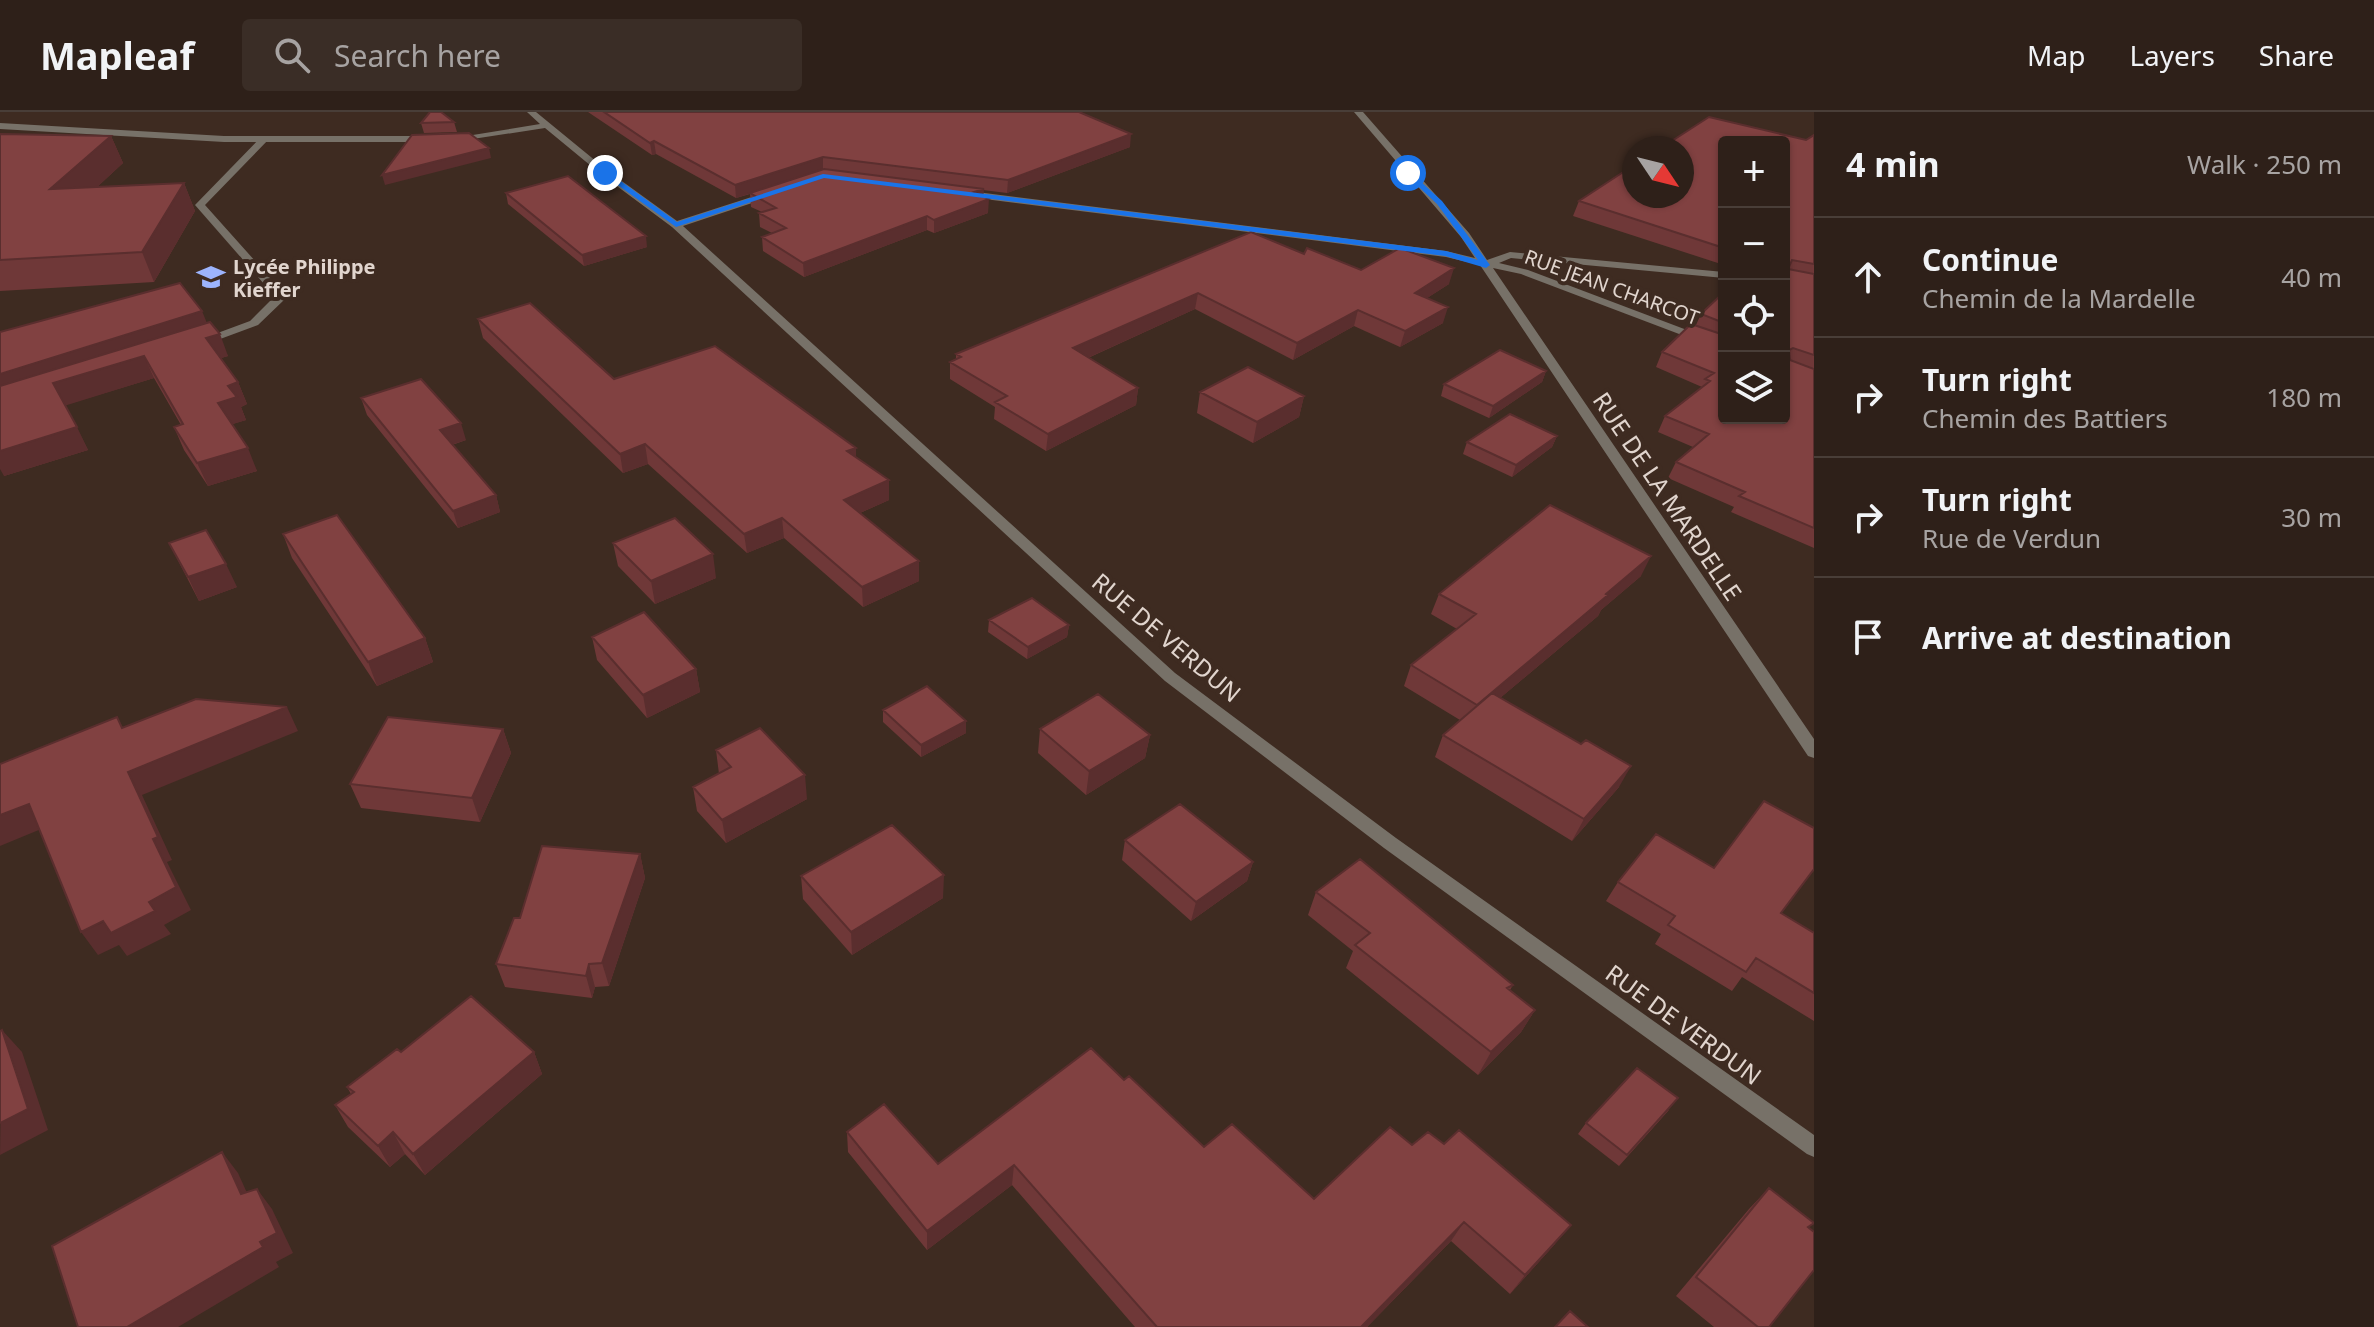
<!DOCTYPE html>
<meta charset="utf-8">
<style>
:root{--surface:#2e2019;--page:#3a2d26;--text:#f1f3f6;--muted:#a7a3a2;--line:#493e38}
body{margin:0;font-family:"Noto Sans",sans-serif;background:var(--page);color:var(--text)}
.controls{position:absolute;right:24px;top:24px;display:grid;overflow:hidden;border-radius:8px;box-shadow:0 2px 6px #0004}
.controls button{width:72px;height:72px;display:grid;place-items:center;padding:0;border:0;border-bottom:2px solid var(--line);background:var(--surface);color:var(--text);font:40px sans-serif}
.compass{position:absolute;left:1622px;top:24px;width:72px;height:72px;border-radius:50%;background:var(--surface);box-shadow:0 2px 6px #0004;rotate:125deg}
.stop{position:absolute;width:24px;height:24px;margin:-18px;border:6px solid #1a73e8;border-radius:50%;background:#fff}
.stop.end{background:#1a73e8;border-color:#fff;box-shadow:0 2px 8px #0008}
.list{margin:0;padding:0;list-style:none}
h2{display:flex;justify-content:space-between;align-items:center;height:104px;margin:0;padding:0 32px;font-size:34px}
h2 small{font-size:26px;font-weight:400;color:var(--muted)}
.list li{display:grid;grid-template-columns:52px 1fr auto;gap:24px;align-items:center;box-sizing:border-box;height:120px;padding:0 32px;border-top:2px solid var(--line)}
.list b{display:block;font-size:30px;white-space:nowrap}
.list p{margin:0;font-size:26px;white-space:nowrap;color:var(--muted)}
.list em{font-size:26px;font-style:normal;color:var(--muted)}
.icon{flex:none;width:44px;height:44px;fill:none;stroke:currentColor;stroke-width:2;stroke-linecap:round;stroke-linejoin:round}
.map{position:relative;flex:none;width:1814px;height:1215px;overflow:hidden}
header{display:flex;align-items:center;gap:48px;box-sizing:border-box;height:112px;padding:0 40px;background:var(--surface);border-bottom:2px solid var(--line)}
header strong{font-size:38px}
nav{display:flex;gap:44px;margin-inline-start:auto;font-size:28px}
.search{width:560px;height:72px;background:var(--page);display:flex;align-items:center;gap:20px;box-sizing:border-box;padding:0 28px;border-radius:8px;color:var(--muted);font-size:30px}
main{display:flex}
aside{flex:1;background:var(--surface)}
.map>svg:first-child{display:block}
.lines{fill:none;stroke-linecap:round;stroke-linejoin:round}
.service{fill:#777168;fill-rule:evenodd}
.minor{fill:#777168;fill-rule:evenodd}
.wall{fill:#6f3838}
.shaded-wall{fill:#5a2e2e}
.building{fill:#814141;stroke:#5a2e2e;stroke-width:2}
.route{fill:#1a73e8}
.labels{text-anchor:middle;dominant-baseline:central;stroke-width:8;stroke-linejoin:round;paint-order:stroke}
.far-poi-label{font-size:20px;font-weight:bold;fill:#e1d5ce;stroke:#3e2b21;text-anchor:start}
.far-street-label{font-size:20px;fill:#e1d5ce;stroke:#3e2b21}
.street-label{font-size:24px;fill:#e1d5ce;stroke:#3e2b21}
</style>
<header>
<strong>Mapleaf</strong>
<div class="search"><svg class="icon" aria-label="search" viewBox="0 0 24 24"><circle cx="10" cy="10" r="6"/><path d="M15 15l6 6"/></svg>Search here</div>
<nav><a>Map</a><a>Layers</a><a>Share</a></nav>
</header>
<main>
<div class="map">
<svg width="1814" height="1215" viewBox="0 0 1814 1215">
<rect width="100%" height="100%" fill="#3e2b21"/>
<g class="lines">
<path class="service" d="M261 25 269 27 205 93 281 178 284 188 258 213 204 233H196V229L250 209 272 187V181L195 93Z"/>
<path class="minor" d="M527 0H536L608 59 677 109 767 80H773V84L683 114 1175 561 1396 726 1814 1023V1045L1807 1042 1384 736 1165 569 672 115 602 63 545 16 453 30 448 27 540 12Z
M1354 0H1363L1469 121 1487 148 1510 140 1724 160V166L1511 146 1499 151 1528 158 1724 232V239L1521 162 1493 156 1814 627V646L1808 644 1480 153 1446 145 961 84 956 81 961 78 1446 139 1475 146 1461 125Z
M0 11 224 24H430L435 27 430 30H224L0 17Z"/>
</g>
<path class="wall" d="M588 0H1079L1130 35 1007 81 983 78V84L988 101 934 121 927 118 804 165 763 139 762 125 772 121 760 115 759 101 762 100 751 95 750 82 736 86 656 42 652 43Z
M1709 5 1806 28 1814 23V436L1731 400 1734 395 1668 366 1676 350 1693 335 1658 320 1665 304 1702 275 1656 255 1662 240 1691 212 1696 213 1701 202 1724 180V306H1784V30H1724V153L1573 104 1579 89 1634 53V84H1682V36H1661Z
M454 10 457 20 424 21 421 11Z
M0 22 111 24 123 51 97 75 184 71 195 99 154 170 0 179Z
M506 81 647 135 584 154 508 92Z
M1304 142 1361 158 1449 172 1427 186 1443 211 1400 235 1354 214 1293 248 1195 197 1088 246 1138 276 1136 293 1046 339 994 307 995 295 950 267V250L956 248V242Z
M478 207 614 267 856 336V345L889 368V388L860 401 919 469 863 495 784 426 747 441 648 352 623 361 483 226Z
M207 211 228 244 221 246 238 270 247 292 241 295 246 308 232 312 257 359 208 374 184 338 174 315 181 313 154 266 65 293 88 338 4 364 0 220Z
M1546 259 1542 270 1489 306 1441 284 1444 272Z
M1200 280 1304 284 1299 305 1253 331 1197 301Z
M361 286 466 328 452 333 496 383 500 400 458 416 367 303Z
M1557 324 1552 335 1512 365 1463 342 1467 330Z
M283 422 425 526 433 550 377 574 292 446Z
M169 431 237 475 199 489Z
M613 431 716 466 655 492 618 454Z
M1641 464 1601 498 1598 504 1500 586 1619 675 1572 729 1435 645 1443 623 1460 608 1404 574 1411 553 1457 517 1431 502 1439 482Z
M989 508 1069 513 1067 525 1027 547 988 520Z
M592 525 696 557 700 580 647 606 597 548Z
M883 598 966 609V621L921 645 883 610Z
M503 617 511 641 480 710 361 696 350 672Z
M1040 617 1150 623 1145 646 1086 683 1038 641Z
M716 638 807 687 726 731 697 699 693 675 719 662Z
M1125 728 1253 750 1247 769 1191 809 1122 748Z
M640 742 645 766 609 874 595 875 592 886 505 875 496 852 520 806Z
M801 764 943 786 852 843 803 787Z
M1618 770 1781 801 1814 821V909L1742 865 1732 879 1655 832 1661 822 1606 789Z
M1316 780 1513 873 1510 878 1535 898 1521 920 1478 963 1346 856 1353 839 1308 803Z
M401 940H534L542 962 425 1063 405 1042 390 1055 348 1015 335 993 351 982 347 975Z
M1124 968 1204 1035 1314 1087 1412 1033 1555 1132 1510 1182 1451 1129 1367 1215H1135L1012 1073 927 1138 848 1040 847 1020 938 1052Z
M1669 998 1619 1054 1578 1022 1586 1011Z
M1769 1076 1809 1116 1769 1215H1714L1676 1184 1749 1097Z"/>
<path class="shaded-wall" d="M1131 22 1130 35 1007 81 1008 68Z
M111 24 123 51 64 106 50 77Z
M654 29 656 42 652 43 650 31Z
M489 36 491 46 385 73 382 63Z
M823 45V58L736 86 735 73Z
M184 71 195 99 154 170 142 140Z
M984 77 983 90 989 87 988 101 934 121V108L974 80Z
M927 104V118L804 165 803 151Z
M646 124 647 135 584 154 582 143Z
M1454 156 1449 172 1410 197 1415 181Z
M1198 181 1195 197 1072 253 1073 236Z
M1448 195 1443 211 1400 235 1405 219Z
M1358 198 1354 214 1293 248 1297 231Z
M202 199 211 221 144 244 154 266 64 294 0 288V262Z
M220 222 228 244 215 248 206 226Z
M1546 259 1542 270 1489 306 1493 294Z
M238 270 247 292 241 295 246 308 227 314 218 291 228 274Z
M1138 276 1136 293 1046 339 1048 322Z
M1304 284 1299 305 1253 331 1257 310Z
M461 311 466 328 445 335 440 318Z
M77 315 88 338 4 364 0 357V339Z
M1557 324 1552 335 1512 365 1516 353Z
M645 332 648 352 623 361 620 342Z
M248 336 257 359 208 374 197 351Z
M856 336V355L847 339Z
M889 368V388L844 408V388Z
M496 383 500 400 458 416 453 399Z
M782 406 784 426 747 441 744 422Z
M713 442 716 466 655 492 651 469Z
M1651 444 1641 464 1601 498 1598 504 1468 613 1477 593Z
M919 449V469L863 495 862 475Z
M226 452 237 475 199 489 188 465Z
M1069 513 1067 525 1027 547 1028 535Z
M425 526 433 550 377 574 368 550Z
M696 557 700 580 647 606 643 583Z
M287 595 298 619 142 683 172 748 167 750 191 798 164 813 171 822 127 844 119 833 98 843 81 820 149 790 153 727 128 660Z
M966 609V621L921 645V633Z
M503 617 511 641 480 710 472 686Z
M1150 623 1145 646 1086 683 1089 659Z
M1631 654 1619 675 1572 729 1584 707Z
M805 663 807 687 726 731 722 708Z
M29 692 46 715 0 734V703Z
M640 742 645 766 609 874 602 851Z
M1253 750 1247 769 1191 809 1196 790Z
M944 763 943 786 852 843 851 820Z
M589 852 595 875 592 886 586 864Z
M1535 898 1521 920 1478 963 1491 940Z
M2 918 22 940 48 1018 0 1043Z
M534 940 542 962 425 1063 413 1042Z
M393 1020 405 1042 390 1055 378 1034Z
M222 1040 238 1061 257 1103 241 1082Z
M1014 1053 1012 1073 927 1138V1119Z
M257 1077 272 1097 293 1141 276 1150 279 1155 178 1215H127L260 1130Z
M1464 1110 1451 1129 1367 1215H1361Z
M1571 1113 1555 1132 1510 1182 1525 1163Z"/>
<path class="building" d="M430 0H441L454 10 421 11Z
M604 0H1079L1131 22 1008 68 823 45 735 73 654 29 650 31Z
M1709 5 1806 28 1814 23V152L1792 148 1788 157 1814 162V243L1793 236 1789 238 1790 248 1814 257V416L1739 384 1745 380 1676 350 1709 322 1665 304 1710 269 1705 267 1714 261 1662 240 1691 212 1724 223V306H1784V30H1724V136L1579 89 1634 53V84H1682V36H1661Z
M469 21 489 36 382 63 412 23Z
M0 22 111 24 50 77 184 71 142 140 0 148Z
M824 57 984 77 974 80 989 87 934 108 927 104 803 151 762 125 786 116 759 101 776 96 750 81Z
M568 64 646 124 582 143 506 81Z
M1251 120 1304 142 1307 136 1361 158 1400 136 1454 156 1415 181 1448 195 1405 219 1358 198 1297 231 1198 181 1073 236 1138 276 1048 322 995 290 1007 284 950 250 961 245 956 242Z
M180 171 202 199 0 262V220Z
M1724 180V211L1701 202Z
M530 191 614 267 715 234 856 336 847 339 889 368 844 388 919 449 862 475 782 406 744 422 645 332 620 342 478 207Z
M210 210 220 222 206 226 238 270 228 274 237 285 218 291 248 336 197 351 174 315 183 312 144 244 53 271 77 315 0 339V274Z
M1500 238 1546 259 1493 294 1444 272Z
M1248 255 1304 284 1257 310 1200 280Z
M421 267 461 311 440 318 496 383 453 399 361 286Z
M1510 302 1557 324 1516 353 1467 330Z
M1550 393 1651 444 1606 482 1608 483 1477 593 1411 553 1476 502 1439 482Z
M337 403 425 526 368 550 283 422Z
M675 406 713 442 651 469 613 431Z
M206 418 226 452 188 465 169 431Z
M1032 486 1069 513 1028 535 989 508Z
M644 500 696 557 643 583 592 525Z
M927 574 966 609 921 633 883 598Z
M1492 581 1581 632 1586 628 1631 654 1584 707 1443 623Z
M1098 582 1150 623 1089 659 1040 617Z
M196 587 287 595 128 660 158 725 153 727 176 775 149 790 155 799 111 821 103 809 81 820 29 692 0 703V652L117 605 122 616Z
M388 605 503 617 472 686 350 672Z
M760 616 805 663 722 708 693 675 731 655 716 638Z
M1764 689 1814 716V757L1781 801 1814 821V881L1756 846 1746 860 1668 813 1675 804 1618 770 1656 722 1714 756Z
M1180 692 1253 750 1196 790 1125 728Z
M892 713 944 763 851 820 801 764Z
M542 734 640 742 602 851 589 852 586 864 496 852 514 806H520Z
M1360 747 1513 873 1507 876 1535 898 1491 940 1355 833 1370 821 1316 780Z
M471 884 534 940 413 1042 393 1020 378 1034 335 993 354 980 347 975 397 937 401 940Z
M2 918 28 997 0 1011V919Z
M1091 936 1124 968 1129 964 1204 1035 1232 1012 1314 1087 1390 1015 1412 1033 1428 1020 1444 1032 1459 1018 1571 1113 1525 1163 1464 1110 1361 1215H1157L1014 1053 927 1119 847 1020 884 992 938 1052Z
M1637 956 1678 986 1627 1043 1586 1011Z
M222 1040 241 1082 257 1077 277 1121 260 1130 263 1135 127 1215H78L52 1134Z
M1769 1076 1814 1111 1808 1115 1814 1120V1158L1769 1215H1758L1696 1165Z
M1570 1199 1588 1215H1555Z"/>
<path class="route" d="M607 59 677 110 823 62 1446 139 1478 148 1437 92 1405 62 1408 58 1442 89 1490 153 1486 156 1445 144 824 66 676 115 601 61Z"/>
<defs>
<symbol id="school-bare" viewBox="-9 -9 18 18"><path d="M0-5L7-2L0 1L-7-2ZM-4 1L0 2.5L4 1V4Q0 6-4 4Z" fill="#9db4fd" stroke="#3e2b21" stroke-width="2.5" paint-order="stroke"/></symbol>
</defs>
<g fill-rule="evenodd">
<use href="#school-bare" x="191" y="145" width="40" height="40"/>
</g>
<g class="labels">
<g class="far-poi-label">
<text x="233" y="154">Lycée Philippe<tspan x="233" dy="23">Kieffer</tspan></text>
</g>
<g class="far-street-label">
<text transform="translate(1612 175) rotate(20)">RUE JEAN CHARCOT</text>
</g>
<g class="street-label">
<text transform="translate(1668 384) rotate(56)">RUE DE LA MARDELLE</text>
<text transform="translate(1167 525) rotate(40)">RUE DE VERDUN</text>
<text transform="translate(1684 912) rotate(36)">RUE DE VERDUN</text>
</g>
</g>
</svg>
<div class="controls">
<button>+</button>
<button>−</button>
<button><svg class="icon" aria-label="locate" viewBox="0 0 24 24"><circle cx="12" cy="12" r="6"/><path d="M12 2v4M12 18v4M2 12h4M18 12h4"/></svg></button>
<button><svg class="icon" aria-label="layers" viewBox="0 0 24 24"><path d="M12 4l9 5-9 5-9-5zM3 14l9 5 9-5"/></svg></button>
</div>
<svg class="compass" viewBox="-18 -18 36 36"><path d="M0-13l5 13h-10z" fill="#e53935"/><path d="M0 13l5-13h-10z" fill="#a7a3a2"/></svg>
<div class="stop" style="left:1408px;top:61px"></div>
<div class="stop end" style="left:605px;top:61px"></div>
</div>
<aside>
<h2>4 min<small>Walk · 250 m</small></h2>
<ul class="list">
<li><svg class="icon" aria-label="ahead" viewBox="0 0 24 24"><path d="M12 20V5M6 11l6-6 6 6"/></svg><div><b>Continue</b><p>Chemin de la Mardelle</p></div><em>40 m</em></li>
<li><svg class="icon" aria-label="right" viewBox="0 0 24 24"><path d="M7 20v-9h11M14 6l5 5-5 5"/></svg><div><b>Turn right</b><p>Chemin des Battiers</p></div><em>180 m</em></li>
<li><svg class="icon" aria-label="right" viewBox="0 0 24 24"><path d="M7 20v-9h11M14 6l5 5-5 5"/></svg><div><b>Turn right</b><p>Rue de Verdun</p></div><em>30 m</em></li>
<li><svg class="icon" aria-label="arrive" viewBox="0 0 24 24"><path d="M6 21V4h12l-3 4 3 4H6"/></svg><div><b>Arrive at destination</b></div></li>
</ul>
</aside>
</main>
